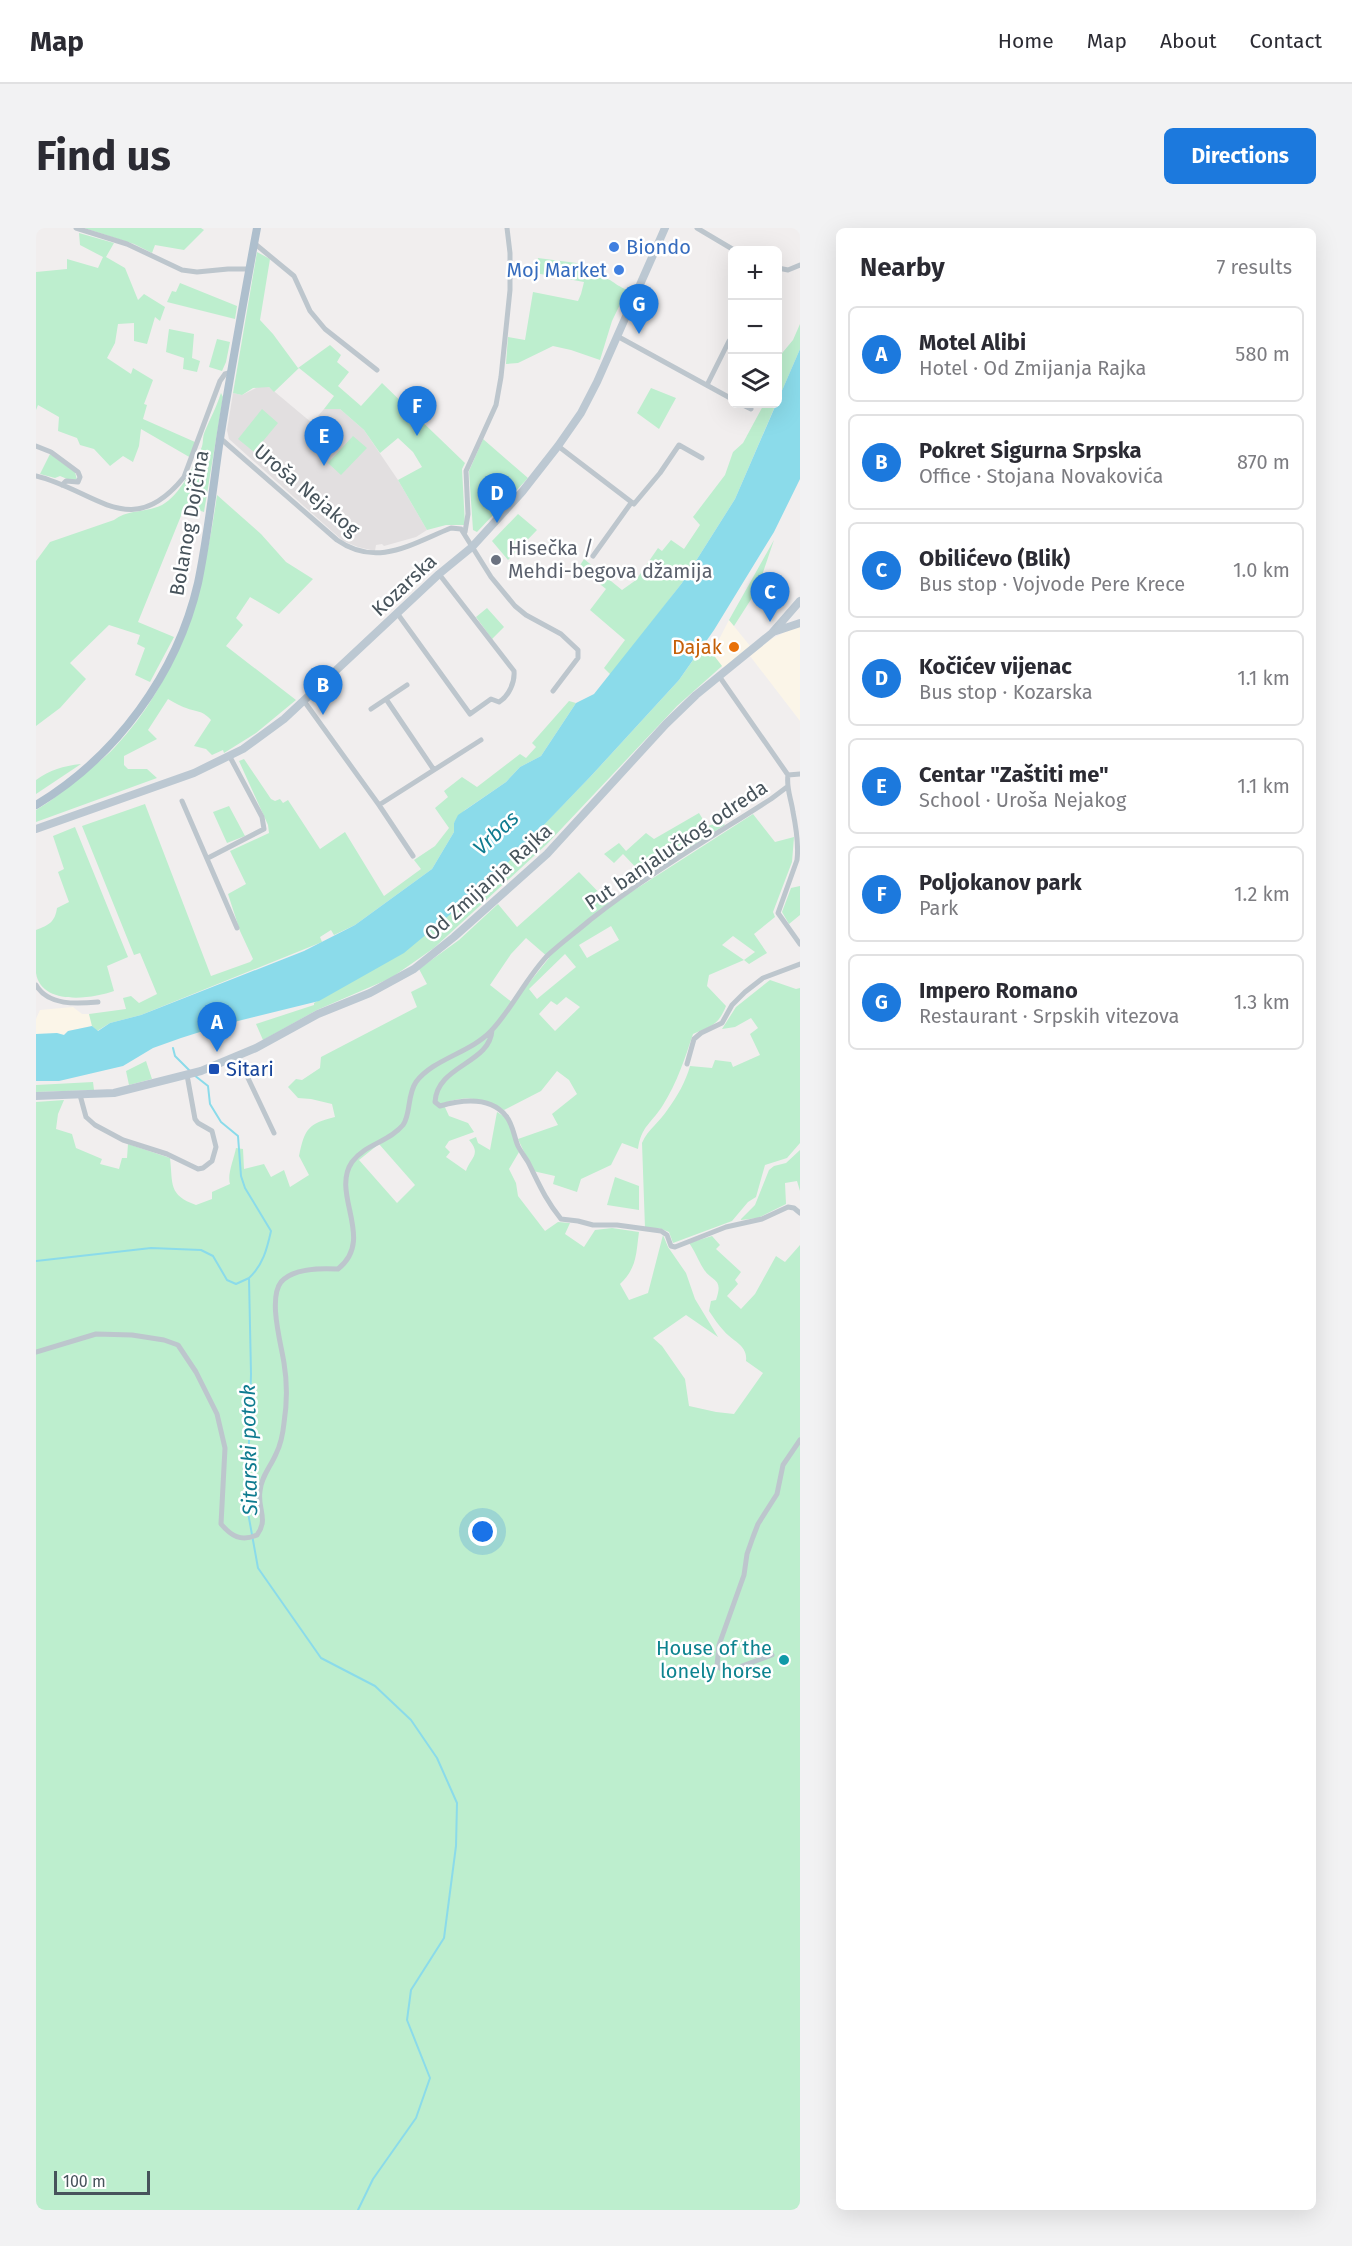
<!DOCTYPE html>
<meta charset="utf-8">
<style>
:root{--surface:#fff;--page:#f2f2f3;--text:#2b2b33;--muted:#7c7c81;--line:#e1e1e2;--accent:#1c79dd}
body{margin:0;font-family:"Fira Sans",sans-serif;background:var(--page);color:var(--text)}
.controls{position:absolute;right:18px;top:18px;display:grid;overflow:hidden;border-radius:9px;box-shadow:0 6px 24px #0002}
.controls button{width:54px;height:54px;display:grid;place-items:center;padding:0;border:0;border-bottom:2px solid var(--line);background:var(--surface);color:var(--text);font:30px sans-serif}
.scale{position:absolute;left:18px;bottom:15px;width:96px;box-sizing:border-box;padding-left:6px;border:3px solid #47535b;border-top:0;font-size:16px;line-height:21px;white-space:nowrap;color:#47535b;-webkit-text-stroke:4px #fff;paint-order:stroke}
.you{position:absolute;left:447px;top:1304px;width:21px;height:21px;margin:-15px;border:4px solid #fff;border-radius:50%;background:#1a73e8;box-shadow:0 0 0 9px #1a73e833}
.badge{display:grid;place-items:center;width:39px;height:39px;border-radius:50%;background:var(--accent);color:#fff;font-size:20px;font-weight:700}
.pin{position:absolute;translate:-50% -50px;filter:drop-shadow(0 2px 3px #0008)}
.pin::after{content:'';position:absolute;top:32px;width:21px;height:18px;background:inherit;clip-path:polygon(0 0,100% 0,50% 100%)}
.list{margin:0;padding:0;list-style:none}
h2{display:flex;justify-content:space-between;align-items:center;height:78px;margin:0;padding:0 24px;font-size:26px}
h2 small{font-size:20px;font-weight:400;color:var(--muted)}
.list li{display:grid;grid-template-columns:39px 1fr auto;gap:18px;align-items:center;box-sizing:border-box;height:96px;margin:0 12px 12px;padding:0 12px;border:2px solid var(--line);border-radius:9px}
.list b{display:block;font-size:22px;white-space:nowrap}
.list p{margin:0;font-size:20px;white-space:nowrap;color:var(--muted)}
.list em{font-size:20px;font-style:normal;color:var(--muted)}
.icon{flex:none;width:33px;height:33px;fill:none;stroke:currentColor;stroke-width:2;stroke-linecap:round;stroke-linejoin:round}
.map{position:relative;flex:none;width:764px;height:1982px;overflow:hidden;border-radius:9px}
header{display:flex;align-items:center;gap:36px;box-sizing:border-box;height:84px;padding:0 30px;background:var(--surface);border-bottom:2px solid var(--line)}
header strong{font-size:28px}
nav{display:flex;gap:33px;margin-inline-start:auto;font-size:21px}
.intro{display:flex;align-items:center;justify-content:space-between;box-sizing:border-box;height:144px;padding:0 36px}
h1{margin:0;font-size:42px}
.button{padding:15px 27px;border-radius:9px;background:var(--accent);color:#fff;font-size:21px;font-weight:700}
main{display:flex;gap:36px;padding:0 36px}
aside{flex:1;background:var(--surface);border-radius:9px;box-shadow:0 6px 24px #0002}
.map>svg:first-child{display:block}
.commercial{fill:#fbf5e8}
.education{fill:#e2dfe0}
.green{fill:#bdeece;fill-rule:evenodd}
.water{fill:#8bdbea}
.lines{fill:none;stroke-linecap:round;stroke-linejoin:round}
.stream{stroke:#8bdbea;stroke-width:2}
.street{stroke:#bdc6cd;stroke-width:5}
.secondary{stroke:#bcc8d2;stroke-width:8}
.primary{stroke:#aebfcd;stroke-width:8}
.shop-dot{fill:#3f7fe0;stroke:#fff;stroke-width:2}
.worship-dot{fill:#6b7280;stroke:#fff;stroke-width:2}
.food-dot{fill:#e8710a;stroke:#fff;stroke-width:2}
.transit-dot{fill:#1a4fb4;stroke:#fff;stroke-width:2}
.culture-dot{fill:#0f9aa8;stroke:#fff;stroke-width:2}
.labels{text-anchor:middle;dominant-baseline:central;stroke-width:5;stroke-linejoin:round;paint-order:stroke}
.shop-label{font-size:20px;fill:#366cbe;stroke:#fff;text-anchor:start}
.street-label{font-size:20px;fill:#47535b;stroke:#fff}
.worship-label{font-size:20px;fill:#5b616d;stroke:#fff;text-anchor:start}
.food-label{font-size:20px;fill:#c56008;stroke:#fff;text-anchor:end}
.transit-label{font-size:20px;fill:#164399;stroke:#fff;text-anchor:start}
.culture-label{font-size:20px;fill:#0d838f;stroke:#fff;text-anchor:end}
.water-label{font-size:21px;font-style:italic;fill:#0f7b90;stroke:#fff}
</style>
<header>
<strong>Map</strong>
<nav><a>Home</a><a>Map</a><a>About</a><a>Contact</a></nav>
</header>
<div class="intro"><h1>Find us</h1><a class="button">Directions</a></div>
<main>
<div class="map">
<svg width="764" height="1982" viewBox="0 0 764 1982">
<rect width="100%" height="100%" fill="#f1eeee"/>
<path class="commercial" d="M693 392 714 418 687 440 676 425Z
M764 397V493L714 428 737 410Z
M37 779 46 786H53L56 798 32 803 27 807 21 805 0 806V791L4 782Z"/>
<path class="education" d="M222 159H233L276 195 288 181H304L328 202 362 252 391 302 380 309 348 318 346 316 340 317 339 323 322 319 307 313 193 211 191 202 197 165 206 167Z"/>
<path class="green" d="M48 0H165L168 2 148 22 119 17 116 25 98 16Z
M43 5 78 15 70 29 89 40 102 72 108 66 129 79 124 93 119 89 111 116 98 113V95L82 96 79 115 71 130 95 146 97 140 117 152 108 176 111 177 107 191 159 214 155 230 105 201 103 218 97 234 87 228 74 238 58 221 44 217 41 210 22 203 23 189 2 177 0 182V44L31 41V31L62 40 67 29 44 17Z
M221 24 234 31 224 92 237 106 262 140 294 117 305 127 301 134 313 144 302 158 325 178 346 155 429 235 426 241 429 297H410L391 302 362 252 386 239 377 224 362 210 344 225 328 202 304 181H288L298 168 263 140 238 164 233 159 217 160 206 167 197 165Z
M502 30 548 36 550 44C560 50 567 49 574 52 580 56 584 59 591 62L576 93 564 132 535 122 517 118 482 135 470 136 472 109 489 112 497 64 542 73 545 66 548 54 499 45Z
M144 55 201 78 199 91 131 74 136 63 140 64Z
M764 96V121L742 172V130L757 112Z
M133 101 158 106 156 130 164 133 161 144 147 141 148 130 130 124Z
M181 111 194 114 190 134 186 143 173 139Z
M615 160 640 170 623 201 601 185Z
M185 165 187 169 168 284 149 278 102 394 138 409 114 454 99 447 109 420 101 416 104 407 73 397 34 435 50 451 24 480 0 498V333L14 314 78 292C92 281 110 285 126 277 143 268 158 239 165 221 168 215 166 209 169 203 175 189 180 180 185 165Z
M728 176H740L699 271 646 355 575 447 568 440 589 412 554 382 570 361 543 339 548 331 586 362 600 352 622 320 626 323 635 312 648 321 664 297 657 289 689 247 697 224 707 215Z
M226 181 242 195 218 224 202 211Z
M317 208 331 220 305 247 292 235Z
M447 211 492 250 441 304 437 302 433 243Z
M14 226 39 244 41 252 36 253 24 248 19 250 4 246Z
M181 267 225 306 250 334 277 351 243 386 214 369 200 390 207 397 190 418 260 472 220 505 188 525 187 522 176 527 170 521 158 518 175 492C166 481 157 484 145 478 140 476 136 473 132 471L112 502 121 511 88 528V537L92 541H111L121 550 0 594V582C14 574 27 563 40 552 53 541 68 531 79 519 145 449 168 359 181 267Z
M482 286 501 302 472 332 456 313Z
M738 312 721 362 698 398 693 392Z
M451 380 468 399 456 411 440 389Z
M667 418 676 425 686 438 641 478 511 616 398 720 355 750 281 782 227 812 220 796 278 777V775L314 754 453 653 555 548 643 452Z
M533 473 540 475 505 528 484 539 470 554 429 582 418 595V604L396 641 319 697 298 707 295 702 284 709 286 714 105 787 74 795 61 803 56 798 53 786 90 781 87 770 95 768 103 775 121 766 104 725 98 727 46 598 109 576 175 748 214 734 217 731 204 703 192 666 210 656 194 623 233 605 232 597 203 533 208 531 235 571 239 573 244 571 247 575 252 572 284 621 309 604 348 668 385 641 378 632 399 618 413 600 399 580 412 569 408 563 426 549 441 559 484 526 490 530 500 519 496 515Z
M45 536 0 566V552C14 542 27 538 45 536Z
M193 578 209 608 191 615 177 584Z
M663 585 671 598 686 594 689 597 608 648 587 626 578 635 568 626 583 615 590 623 610 605 618 611Z
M717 586 739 614 758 609 756 634 737 684 739 689 718 706 731 725 713 736 708 732 673 747 671 758 690 778C682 798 675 798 657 806 649 830 641 855 627 877 616 895 605 898 602 921L586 915 575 937 545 951 541 964 517 956 519 948 497 943 482 911 522 897 516 886 541 866 533 852 521 843 505 863 468 882C441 870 435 867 407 875L413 888 432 895 438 904 413 913 409 919 414 924 410 929 430 943C434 930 446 927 433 912L440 909 442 915 454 922 461 884 472 891 483 924 473 941 480 955 482 968 509 1003 522 994 534 995 529 1006 548 1019 559 1002 576 1000 603 1004C600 1026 601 1040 584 1056L593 1072 612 1065 627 1007 632 1019 650 1045 659 1071 682 1109 650 1087 617 1110 626 1118 649 1151 653 1178 680 1184 698 1186 727 1145 710 1133C712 1117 696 1113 688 1103 682 1097 678 1090 673 1083L675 1073 680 1072C688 1049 676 1055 667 1040 662 1032 659 1023 653 1015L676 1008 684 1017 680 1021 705 1044 699 1052 702 1056 691 1068 705 1081 719 1066 740 1028 749 1034 764 1017V1982H0V874L28 872 22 886 20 901 36 906 40 920 66 931 64 936 83 941 86 930H91L92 916 134 930C137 956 132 967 160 977L176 971V964L194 956C191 946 198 931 200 920L207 921 208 941 228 936 235 949 248 942 254 959 273 947 263 928C269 900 272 896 299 889L296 876 275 871 262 870 252 859 260 851 266 852 284 840 285 829 381 779 375 764 391 756 383 741 423 712 462 676 481 699 543 644 575 677ZM575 698 583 712 551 730 543 717ZM697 708 719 724 708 732 686 717ZM490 710 513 730 477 775 454 757 475 726ZM529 726 540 739 501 771 493 761ZM530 769 544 779 519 803 503 786 515 773 521 777ZM343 916 379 957 361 975 323 932Z
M39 599 92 729 71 738 78 763C56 771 5 778 0 745 0 732 0 716 0 702 13 697 19 694 21 680L33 674 22 644 28 641 17 608Z
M764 658V687L753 696 746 684 755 660Z
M734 752 760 761 764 760V915L751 930 729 937 720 969 712 974 696 993 637 1015 633 1004 623 1000H609L606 915C612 901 624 894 632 881 641 869 650 853 654 838L676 840 679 832 695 834 697 839 724 827 714 806 722 800 715 790 699 799 686 801 700 779Z
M110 833 116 851 93 857 90 843Z
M57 854 58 862 0 864V857Z
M764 922V963L761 953 749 955 750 976 722 990 704 992 719 977 733 942 738 938 750 935Z
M579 949 603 958V982L571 977Z"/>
<path class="water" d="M764 121V251L738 304 678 402 643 452 555 548 453 654 368 725 283 773 186 797 145 810 117 820 87 838 23 853H0V806L21 805 28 807 32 803 56 798 62 803 74 795 105 787 268 723 319 697 396 641 418 604V595L422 587 470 554 484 539 505 528 540 475 558 466 646 355 699 271Z"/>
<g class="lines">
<path class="stream" d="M137 820 139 828 154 843
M158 847 172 858 174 876 185 894 202 908 205 948 209 960 235 1003C231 1021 227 1037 213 1050L215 1146 211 1279 222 1340 285 1430 339 1458 375 1492 401 1530 421 1575 420 1618 408 1710 375 1762 371 1792 394 1850 380 1890 337 1951 322 1982
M0 1033 115 1020 165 1022 177 1028 191 1052 200 1056 213 1050"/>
<path class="street" d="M40 0 91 16 146 42 161 44 192 41H214
M661 0 698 22
M218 15 258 48 274 83 289 101 341 142
M742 40 752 42 764 37
M581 108 696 171
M671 157 693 113
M705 176 715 181
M184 210 301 312C341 340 375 316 415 300L425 301 455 349 479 378 490 387 525 406 542 422V430L517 463
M0 218 15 224 42 244 44 249 42 254 30 253 26 257
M522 218 598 276 624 245 643 217 666 230
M0 248C59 262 95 315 148 249L184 153 189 146 196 144
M429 304 432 286 430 243 460 177 465 149 474 62V25L471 0
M557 328 595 275
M361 385 434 486 455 471 463 474C473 468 479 454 478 443L403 346
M683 448 752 547C750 560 755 570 757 584 760 599 763 616 761 632L742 685 764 716
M371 457 350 471 398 542
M268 473 343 577 377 628
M335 481 350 471
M752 547 764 546
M146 573 201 700
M343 577 445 512
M172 630 228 601 226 589 194 529
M0 757C12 778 41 776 62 774
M456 802C454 836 401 837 399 874L404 878C425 872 454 868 470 888 477 896 478 909 482 918 485 924 489 929 492 934 503 956 509 971 525 991L542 993 557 997H581L625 1003 631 1007 635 1018 639 1019 690 999 726 991 752 979 758 980 764 985
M202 829 238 905
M651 836 658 811 665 805 686 795 696 777 709 764 727 750 764 736
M44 867 50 889 59 897 87 912 131 926 162 941 167 940 176 933 180 919 176 903 162 895 159 891 151 847
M0 1124 60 1106 96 1107 128 1112 142 1117 160 1144 181 1186 189 1220 185 1296C195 1308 205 1314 221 1307 233 1291 221 1280 224 1263 225 1249 235 1238 240 1226 245 1216 247 1205 248 1195 251 1176 251 1153 248 1135 245 1115 232 1071 245 1054 257 1040 285 1040 302 1041 340 1011 294 966 316 934 329 916 353 914 367 897 375 886 371 867 380 854 397 831 434 825 455 803 476 781 490 750 512 727 525 715 540 704 554 692 611 647 674 610 735 571L751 559
M736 1427 690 1444 681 1438 683 1417 708 1347 711 1326 717 1309 722 1296 741 1266 747 1237 764 1212"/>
<path class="secondary" d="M737 404 764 395
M0 601 158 545 207 521 248 491 403 346 436 319 486 264 522 218 545 185 561 154 629 0
M0 868 78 865 165 843 220 820 282 786 334 765 378 741 418 709 511 626 630 496 660 467 736 405 764 373"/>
<path class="primary" d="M0 577C80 529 141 446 162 355 172 307 177 259 184 211 195 140 208 70 221 0"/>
</g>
<g class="shop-dot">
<circle cx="578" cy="19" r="6"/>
<circle cx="583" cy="42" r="6"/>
</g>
<circle class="worship-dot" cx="460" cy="332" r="6"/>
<circle class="food-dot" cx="698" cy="419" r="6"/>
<rect class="transit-dot" x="172" y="835" width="12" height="12" rx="3"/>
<circle class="culture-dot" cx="748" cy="1432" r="6"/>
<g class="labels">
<g class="shop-label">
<text x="590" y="19">Biondo</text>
<text x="571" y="42" text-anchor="end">Moj Market</text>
</g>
<g class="street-label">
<text transform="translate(271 262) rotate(40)">Uroša Nejakog</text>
<text transform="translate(153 295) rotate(-80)">Bolanog Dojčina</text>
<text transform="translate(368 357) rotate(-43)">Kozarska</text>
<text transform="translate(640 617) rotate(-34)">Put banjalučkog odreda</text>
<text transform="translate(452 654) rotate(-42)">Od Zmijanja Rajka</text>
</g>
<g class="worship-label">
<text x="472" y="320">Hisečka /<tspan x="472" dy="23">Mehdi-begova džamija</tspan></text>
</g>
<g class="food-label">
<text x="686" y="419">Dajak</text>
</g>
<g class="transit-label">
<text x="190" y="841">Sitari</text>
</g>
<g class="culture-label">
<text x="736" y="1420">House of the<tspan x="736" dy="23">lonely horse</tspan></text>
</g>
<g class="water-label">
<text transform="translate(460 605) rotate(-43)">Vrbas</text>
<text transform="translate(213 1222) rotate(-91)">Sitarski potok</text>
</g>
</g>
</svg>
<div class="controls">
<button>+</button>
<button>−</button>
<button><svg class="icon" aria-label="layers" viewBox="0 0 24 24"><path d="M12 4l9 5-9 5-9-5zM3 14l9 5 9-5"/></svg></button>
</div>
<div class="scale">100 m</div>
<div class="you"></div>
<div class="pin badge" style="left:181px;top:824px">A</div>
<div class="pin badge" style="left:287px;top:487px">B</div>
<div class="pin badge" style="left:734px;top:394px">C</div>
<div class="pin badge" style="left:461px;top:295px">D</div>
<div class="pin badge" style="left:288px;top:238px">E</div>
<div class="pin badge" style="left:381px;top:208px">F</div>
<div class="pin badge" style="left:603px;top:106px">G</div>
</div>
<aside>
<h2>Nearby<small>7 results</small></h2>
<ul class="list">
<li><span class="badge">A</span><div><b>Motel Alibi</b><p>Hotel · Od Zmijanja Rajka</p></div><em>580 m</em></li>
<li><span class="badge">B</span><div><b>Pokret Sigurna Srpska</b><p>Office · Stojana Novakovića</p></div><em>870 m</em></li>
<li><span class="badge">C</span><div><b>Obilićevo (Blik)</b><p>Bus stop · Vojvode Pere Krece</p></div><em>1.0 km</em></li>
<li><span class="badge">D</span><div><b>Kočićev vijenac</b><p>Bus stop · Kozarska</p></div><em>1.1 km</em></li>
<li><span class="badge">E</span><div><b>Centar &quot;Zaštiti me&quot;</b><p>School · Uroša Nejakog</p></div><em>1.1 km</em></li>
<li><span class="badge">F</span><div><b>Poljokanov park</b><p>Park</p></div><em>1.2 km</em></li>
<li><span class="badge">G</span><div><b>Impero Romano</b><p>Restaurant · Srpskih vitezova</p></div><em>1.3 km</em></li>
</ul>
</aside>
</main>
